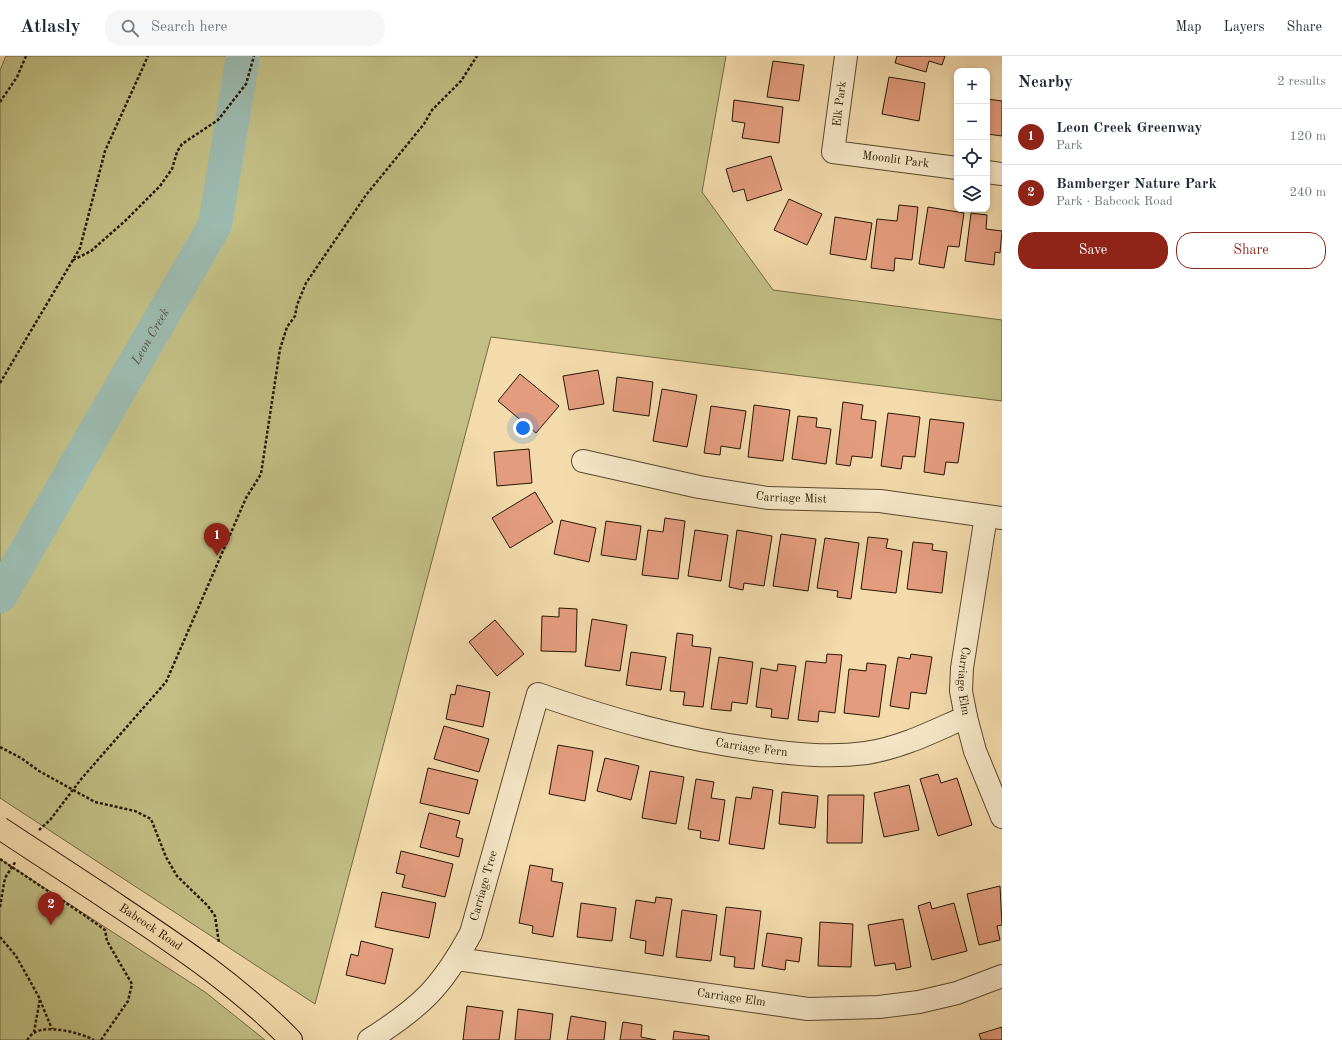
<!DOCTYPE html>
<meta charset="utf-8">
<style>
:root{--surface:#fff;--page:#f6f6f7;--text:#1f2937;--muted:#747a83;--line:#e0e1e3;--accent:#8f2418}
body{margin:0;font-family:"Old Standard TT",serif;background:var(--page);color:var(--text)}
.controls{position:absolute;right:12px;top:12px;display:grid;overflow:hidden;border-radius:8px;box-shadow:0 2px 6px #0003}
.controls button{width:36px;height:36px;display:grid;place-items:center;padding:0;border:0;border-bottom:1px solid var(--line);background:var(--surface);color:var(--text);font:20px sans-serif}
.you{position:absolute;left:523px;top:372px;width:14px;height:14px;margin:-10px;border:3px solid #fff;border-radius:50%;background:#1a73e8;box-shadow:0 0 0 6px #1a73e833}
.badge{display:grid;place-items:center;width:26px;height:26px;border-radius:50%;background:var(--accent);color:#fff;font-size:13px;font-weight:700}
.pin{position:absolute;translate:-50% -33px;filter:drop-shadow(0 1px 2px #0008)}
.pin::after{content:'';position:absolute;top:21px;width:14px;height:12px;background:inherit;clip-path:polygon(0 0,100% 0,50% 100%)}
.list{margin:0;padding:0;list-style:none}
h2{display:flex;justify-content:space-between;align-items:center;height:52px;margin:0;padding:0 16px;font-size:17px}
h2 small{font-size:13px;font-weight:400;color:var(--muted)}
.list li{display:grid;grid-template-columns:26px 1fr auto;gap:12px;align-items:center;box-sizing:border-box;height:56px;padding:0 16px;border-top:1px solid var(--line)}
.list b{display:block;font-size:15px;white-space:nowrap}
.list p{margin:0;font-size:13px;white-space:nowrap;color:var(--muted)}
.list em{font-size:13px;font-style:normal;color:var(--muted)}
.actions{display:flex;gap:8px;padding:12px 16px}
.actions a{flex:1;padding:9px 0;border:1px solid var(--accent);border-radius:16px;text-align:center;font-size:14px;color:var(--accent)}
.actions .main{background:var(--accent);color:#fff}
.icon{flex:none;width:22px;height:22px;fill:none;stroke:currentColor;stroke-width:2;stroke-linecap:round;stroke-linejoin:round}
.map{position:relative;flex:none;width:1002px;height:984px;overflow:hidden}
header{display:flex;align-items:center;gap:24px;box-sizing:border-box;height:56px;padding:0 20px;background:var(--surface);border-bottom:1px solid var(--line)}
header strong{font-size:19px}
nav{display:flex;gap:22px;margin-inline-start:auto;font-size:14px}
.search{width:280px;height:36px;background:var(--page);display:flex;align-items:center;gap:10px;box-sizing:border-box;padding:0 14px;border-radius:16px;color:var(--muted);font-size:15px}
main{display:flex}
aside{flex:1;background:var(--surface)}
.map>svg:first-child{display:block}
.green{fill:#c2be84;stroke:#746a42}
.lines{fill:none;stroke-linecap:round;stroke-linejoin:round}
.stream{stroke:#6d7969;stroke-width:5.5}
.river{stroke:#9cbaaf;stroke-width:34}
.building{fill:#e39d7e;stroke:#271701}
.minor-casing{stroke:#5a482c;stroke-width:24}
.major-casing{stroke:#271701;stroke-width:24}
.path{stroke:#271701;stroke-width:2.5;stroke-dasharray:3 2;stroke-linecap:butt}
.minor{stroke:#f7e8c9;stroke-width:22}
.major{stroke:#f3dbac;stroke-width:22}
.major-bridge-casing{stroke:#271701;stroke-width:24;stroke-linecap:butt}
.path-bridge{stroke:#271701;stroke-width:2.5;stroke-dasharray:3 2;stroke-linecap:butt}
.major-bridge{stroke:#f3dbac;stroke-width:22}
.labels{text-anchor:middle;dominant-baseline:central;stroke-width:4;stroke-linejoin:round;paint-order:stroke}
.street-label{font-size:12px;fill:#271701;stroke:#f7e8c9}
.water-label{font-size:13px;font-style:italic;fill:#50503e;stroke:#f7e8c9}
</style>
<header>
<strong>Atlasly</strong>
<div class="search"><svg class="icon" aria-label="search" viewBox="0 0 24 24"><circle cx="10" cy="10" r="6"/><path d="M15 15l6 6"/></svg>Search here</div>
<nav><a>Map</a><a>Layers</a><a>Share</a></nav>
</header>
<main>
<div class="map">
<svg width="1002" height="984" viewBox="0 0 1002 984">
<rect width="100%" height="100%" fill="#f3dbac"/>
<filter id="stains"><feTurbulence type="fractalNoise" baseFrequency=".005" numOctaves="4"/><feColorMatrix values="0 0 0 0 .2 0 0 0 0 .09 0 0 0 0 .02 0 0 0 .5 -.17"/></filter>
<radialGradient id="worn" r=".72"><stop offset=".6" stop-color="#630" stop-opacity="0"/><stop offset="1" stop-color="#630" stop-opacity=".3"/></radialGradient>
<path class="green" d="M6 0H726L702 136 773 234 1002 264V345L491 281 315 948 0 742V14Z
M0 803 205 936 265 984H0Z"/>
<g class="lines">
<path class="stream" d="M0 521 8 525"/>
<path class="river" id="s1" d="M0 540 215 169 243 0"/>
</g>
<path class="building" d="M897 0H945L942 9 929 5 926 16 895 7Z
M773 5 804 9 799 45 767 41Z
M889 21 925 27 919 65 882 58Z
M987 43 1002 45V80L987 78Z
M734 44 783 51 779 87 742 82 745 67 732 65Z
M771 100 782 134 747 145 744 133 733 136 726 113Z
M789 143 822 158 807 189 774 174Z
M899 149 918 151 912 204 895 202 894 215 871 212 877 163 897 165Z
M928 151 964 157 959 191 948 190 944 212 919 208Z
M971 157 987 159 986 173 1002 175 1000 197 995 196 994 209 965 205Z
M835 161 872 167 866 204 830 198Z
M598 314 604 348 569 354 563 320Z
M520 318 559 350 536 377 498 345Z
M617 321 653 326 649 360 613 355Z
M662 333 697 339 687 391 653 385Z
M843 346 863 349 861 363 876 365 872 402 852 400 850 410 836 408Z
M754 349 790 354 783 405 748 401Z
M711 350 746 355 740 393 721 390 720 399 704 397Z
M888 357 920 361 915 401 903 400 901 413 881 410Z
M798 360 817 362 816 371 831 373 826 408 792 403Z
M930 363 964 367 958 407 946 406 944 419 924 416Z
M529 393 532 427 497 430 494 396Z
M535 436 553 466 510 492 492 462Z
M665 462 685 465 678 523 642 519 648 474 663 476Z
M561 464 596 472 589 506 554 498Z
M606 465 641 470 636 504 601 499Z
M695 474 728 479 721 525 688 520Z
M737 474 772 480 764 530 744 527 743 534 729 531Z
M781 478 816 483 808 535 773 530Z
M868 481 888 483 886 492 902 495 896 537 861 533Z
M825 482 859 487 851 543 837 541 838 535 817 532Z
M913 486 933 488 932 494 947 496 942 537 907 533Z
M559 552 577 553 576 596 541 595 542 560 559 561Z
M592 563 627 569 620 615 585 610Z
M495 564 524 598 497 620 469 586Z
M677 577 693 579 692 590 711 592 703 651 683 649 685 636 670 635Z
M631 596 666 601 661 634 626 629Z
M827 598 842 599 835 657 819 655 818 666 798 664 806 605 826 607Z
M911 598 932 601 926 638 911 636 909 653 890 650 898 601 910 603Z
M719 601 753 606 747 648 732 646 731 655 711 653Z
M867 607 886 609 879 661 844 657 849 613 866 615Z
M778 608 796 610 788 663 771 661 772 653 756 651 761 612 777 615Z
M457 629 490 636 483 671 446 663 451 638 455 639Z
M444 670 489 683 479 716 434 703Z
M558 689 593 695 585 745 549 738Z
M605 702 639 710 631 744 597 735Z
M428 712 478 724 469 758 420 747Z
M650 715 684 721 676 768 642 762Z
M938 718 941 727 957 722 972 769 938 780 920 723Z
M696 723 714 726 711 742 725 744 719 785 700 782 701 775 688 773Z
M909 729 919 774 884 781 874 737Z
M753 731 773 734 764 793 729 788 736 741 751 743Z
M782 736 818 740 815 772 779 768Z
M828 739H864L862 787H827Z
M429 757 460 765 456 781 463 783 459 801 420 791Z
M401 795 453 808 445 841 402 831 405 819 396 817Z
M530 809 553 813 551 825 563 827 553 881 532 877 533 870 519 867Z
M1000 830 1002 869 997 870 1000 884 979 889 967 838Z
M382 836 436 847 429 882 375 871Z
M656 841 672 843 663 900 645 897 646 885 630 882 636 844 655 847Z
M930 846 932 853 954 847 967 895 932 904 918 850Z
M581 847 616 852 612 885 577 881Z
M726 851 761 855 754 913 734 911 735 901 720 899Z
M682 854 717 859 711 905 676 901Z
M903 863 911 911 896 914 895 907 875 910 868 869Z
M820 866 853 868 851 911 818 910Z
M767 877 802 882 799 906 786 904 785 914 762 910Z
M361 885 393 893 385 928 346 919 351 898 358 900Z
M467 950 503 955 499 984H463Z
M518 953 553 958 550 984H515Z
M571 960 606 966 604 984H567Z
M623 966 642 969 641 981 656 984H620Z
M1002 971V984H981L979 978Z
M674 975 709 980V984H673Z"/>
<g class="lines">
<defs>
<g id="minor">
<path id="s2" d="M846 0 833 96 957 112"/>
<path d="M987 116 1002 118"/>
<path id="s3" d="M583 405 699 431 768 442 880 445 1002 462"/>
<path id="s4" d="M986 460 962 612 961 635 966 661 975 695 1002 761"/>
<path id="s5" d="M457 903 808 953 879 951 919 946 957 937 1002 920"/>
<path id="s6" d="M369 984C421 951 442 931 471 877L538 638C610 663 679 683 755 693 792 698 829 702 866 697 901 692 934 675 966 661"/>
</g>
<g id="major">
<path id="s7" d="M99 837C166 882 234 925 291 984"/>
</g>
</defs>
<use href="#minor" class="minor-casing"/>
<use href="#major" class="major-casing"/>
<path class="path" d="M0 46 17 21 26 0
M73 204 91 195 125 165 160 130 172 113 177 96 182 88 218 64 246 28 254 0
M0 327 80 192 105 95 148 0
M0 691 21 702 39 715 95 746 135 755 151 763 166 801 177 820 208 850 215 860 219 887
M39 774 50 764 82 722 166 626 246 442 261 418 280 293 287 271 295 260 297 249 306 227 366 139 424 68 432 54 461 25 477 0
M0 851 5 822 16 805
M87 861 105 874 107 885 132 928 128 945 101 984
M0 881 16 900 40 943 34 976
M40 944 52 973
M27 984C29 982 31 978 34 977 47 968 81 977 94 984"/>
<use href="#minor" class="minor"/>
<use href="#major" class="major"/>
<defs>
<path id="major-bridge" d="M0 772 99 837"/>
</defs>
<use href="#major-bridge" class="major-bridge-casing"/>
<path class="path-bridge" d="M0 803 87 861"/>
<use href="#major-bridge" class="major-bridge"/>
</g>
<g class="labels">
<g class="street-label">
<text transform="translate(840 48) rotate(-83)">Elk Park</text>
<text stroke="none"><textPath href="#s2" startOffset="160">Moonlit Park</textPath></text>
<text stroke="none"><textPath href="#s3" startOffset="212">Carriage Mist</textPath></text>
<text stroke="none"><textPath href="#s4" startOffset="167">Carriage Elm</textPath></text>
<text stroke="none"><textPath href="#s6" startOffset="619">Carriage Fern</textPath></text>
<text stroke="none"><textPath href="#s6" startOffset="199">Carriage Tree</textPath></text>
<text stroke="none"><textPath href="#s7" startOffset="62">Babcock Road</textPath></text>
<text stroke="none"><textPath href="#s5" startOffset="277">Carriage Elm</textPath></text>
</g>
<g class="water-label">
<text stroke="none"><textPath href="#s1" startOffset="300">Leon Creek</textPath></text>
</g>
</g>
<rect width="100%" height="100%" filter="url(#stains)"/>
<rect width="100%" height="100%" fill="url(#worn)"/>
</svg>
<div class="controls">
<button>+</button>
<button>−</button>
<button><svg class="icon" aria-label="locate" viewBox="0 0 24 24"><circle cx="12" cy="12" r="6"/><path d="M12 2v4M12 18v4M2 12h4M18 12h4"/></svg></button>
<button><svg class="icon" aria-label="layers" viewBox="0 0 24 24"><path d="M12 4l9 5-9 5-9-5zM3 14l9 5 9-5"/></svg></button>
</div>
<div class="you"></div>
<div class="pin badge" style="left:217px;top:500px">1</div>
<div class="pin badge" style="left:51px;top:869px">2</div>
</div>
<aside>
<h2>Nearby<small>2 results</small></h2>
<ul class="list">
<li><span class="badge">1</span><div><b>Leon Creek Greenway</b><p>Park</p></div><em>120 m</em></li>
<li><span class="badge">2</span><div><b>Bamberger Nature Park</b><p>Park · Babcock Road</p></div><em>240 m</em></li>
</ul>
<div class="actions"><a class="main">Save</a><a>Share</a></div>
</aside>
</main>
